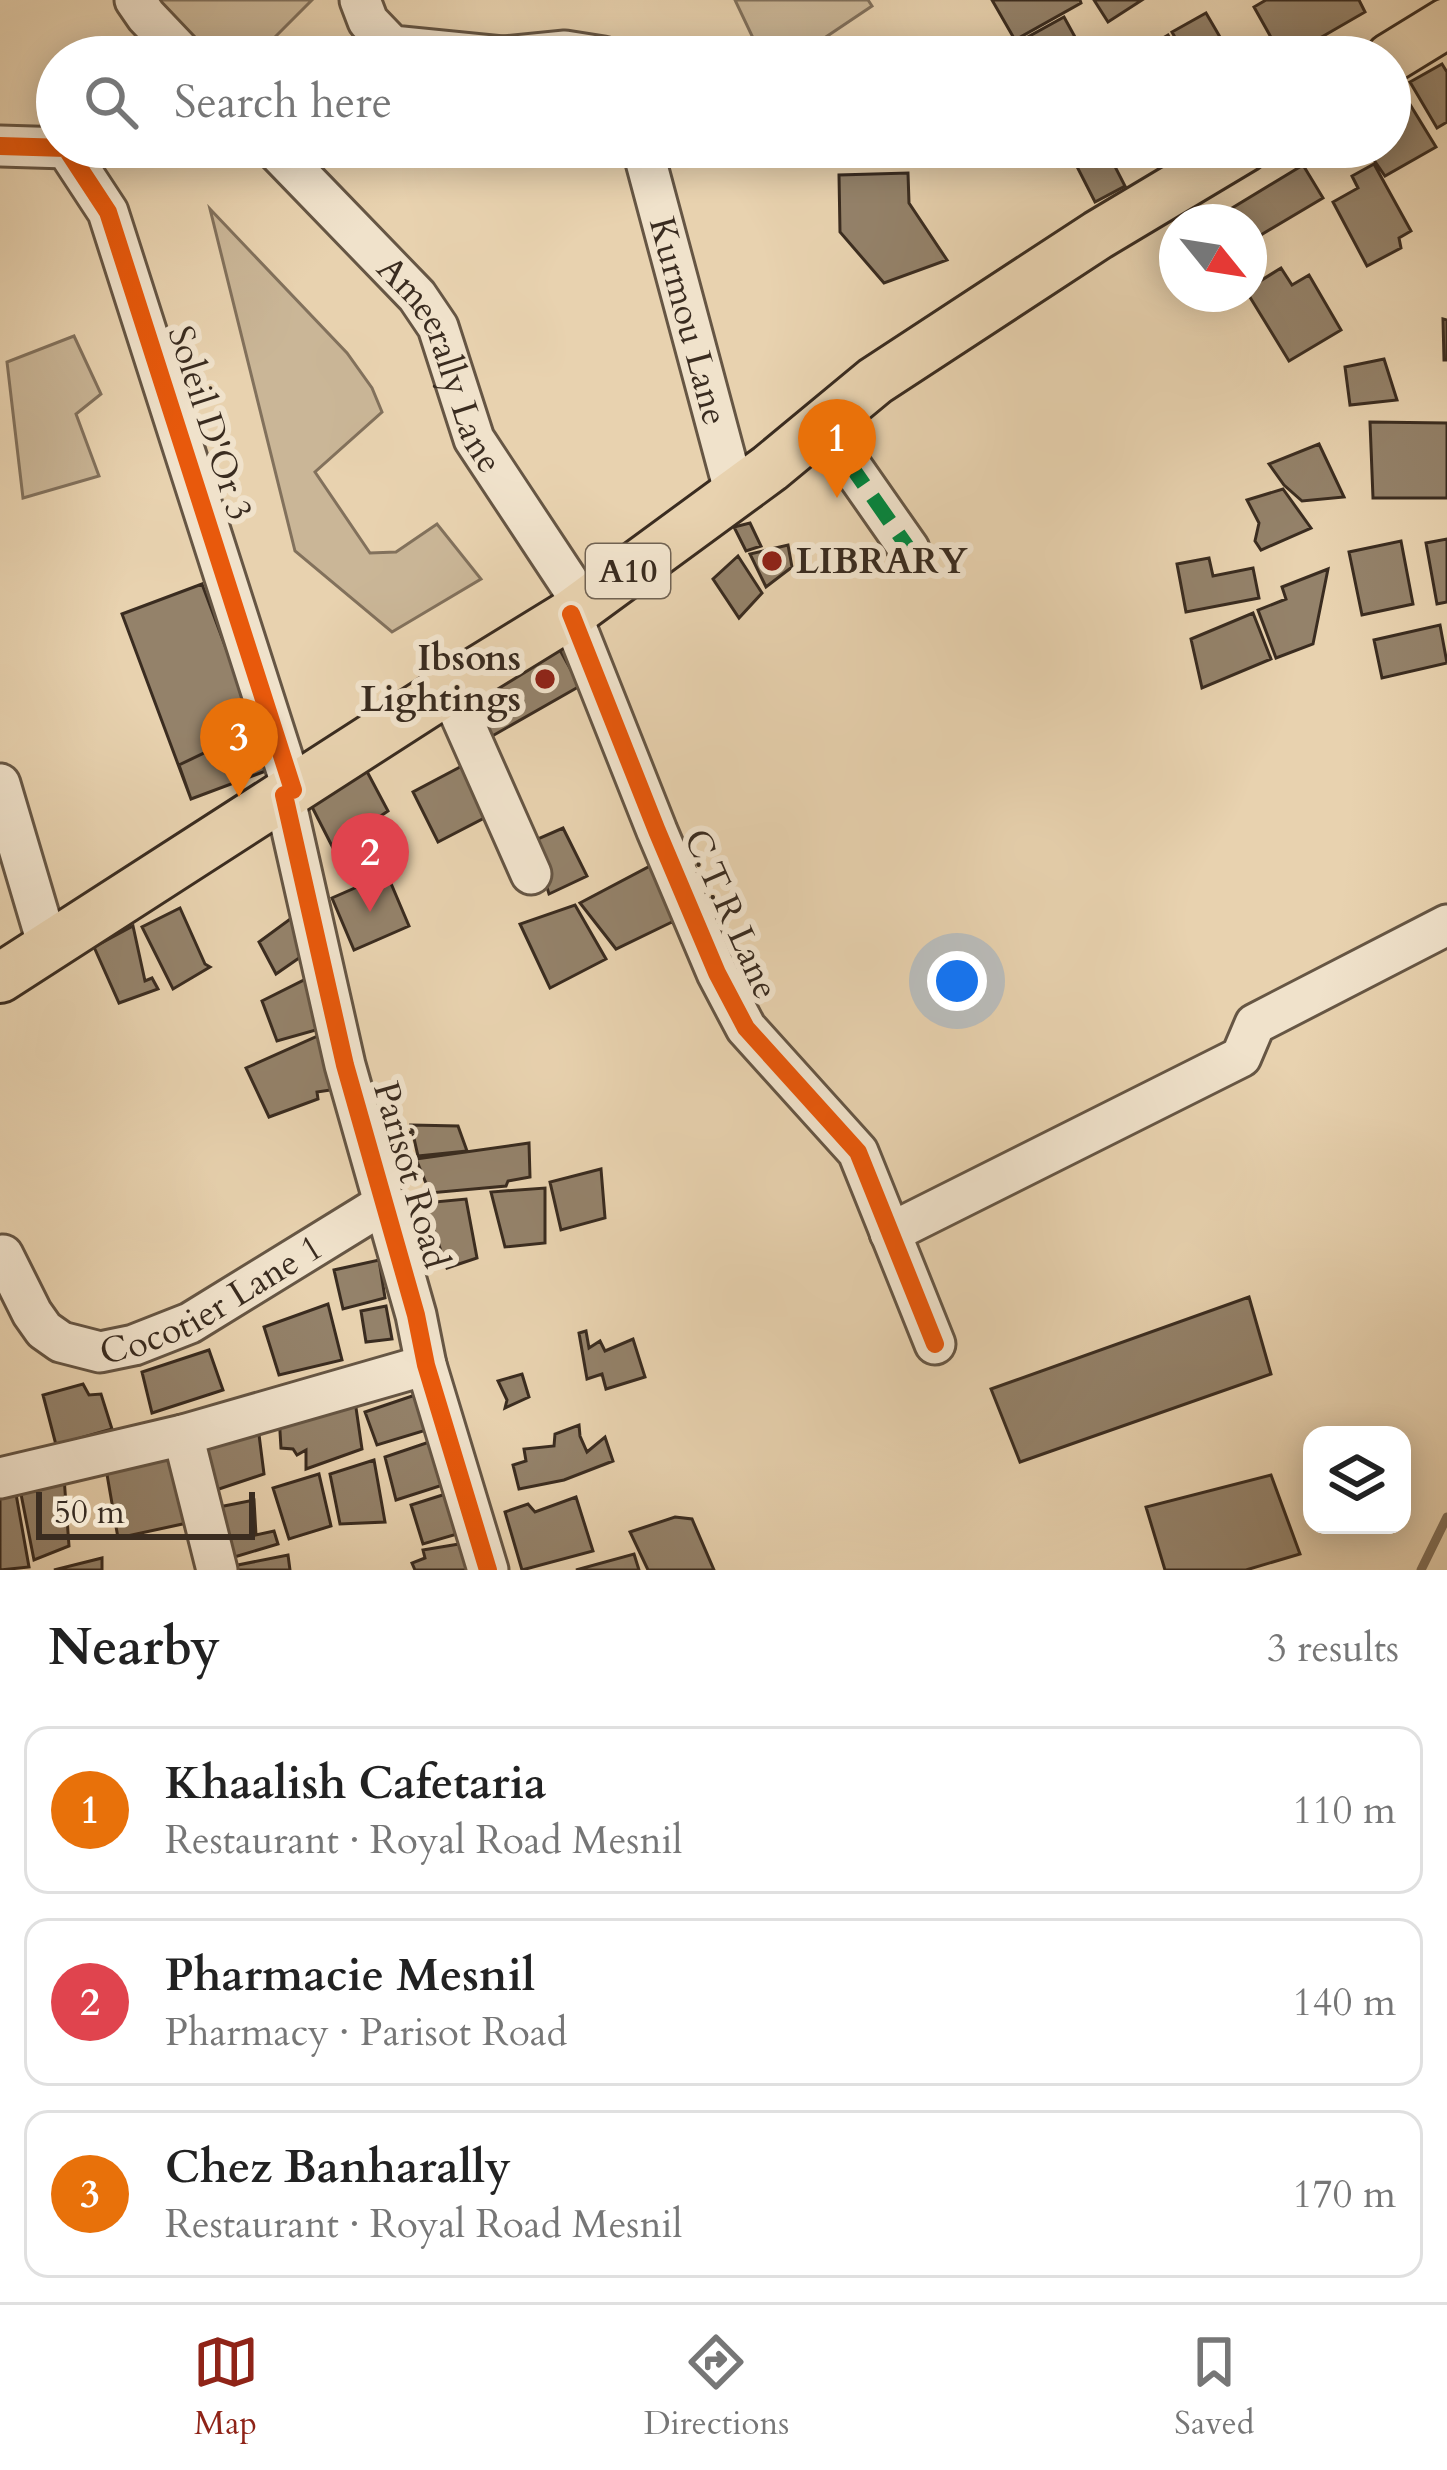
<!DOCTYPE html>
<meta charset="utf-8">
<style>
:root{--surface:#fff;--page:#f6f6f6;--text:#222;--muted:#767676;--line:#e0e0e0;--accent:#8f2418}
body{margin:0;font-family:Cardo,serif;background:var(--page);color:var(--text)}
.controls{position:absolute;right:36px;bottom:36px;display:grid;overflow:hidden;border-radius:24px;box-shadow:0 6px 30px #0003}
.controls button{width:108px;height:108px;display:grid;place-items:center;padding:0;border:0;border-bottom:3px solid var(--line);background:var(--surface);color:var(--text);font:60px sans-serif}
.compass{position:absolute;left:1159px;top:204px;width:108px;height:108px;border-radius:50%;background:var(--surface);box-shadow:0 6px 30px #0003;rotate:120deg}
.scale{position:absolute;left:36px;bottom:30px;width:219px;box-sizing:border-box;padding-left:12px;border:6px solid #3a2c20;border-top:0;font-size:33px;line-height:42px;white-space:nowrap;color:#3a2c20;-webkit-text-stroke:9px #f0e2cb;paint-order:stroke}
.you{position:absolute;left:957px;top:981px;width:42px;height:42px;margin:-30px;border:9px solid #fff;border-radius:50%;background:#1a73e8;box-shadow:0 0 0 18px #1a73e833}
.badge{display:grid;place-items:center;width:78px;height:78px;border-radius:50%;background:var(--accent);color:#fff;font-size:39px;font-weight:700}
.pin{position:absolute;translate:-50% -99px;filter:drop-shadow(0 3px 6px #0008)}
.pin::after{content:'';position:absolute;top:63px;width:42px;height:36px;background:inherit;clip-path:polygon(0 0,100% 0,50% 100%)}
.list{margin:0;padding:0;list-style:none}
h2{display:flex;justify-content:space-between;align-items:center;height:156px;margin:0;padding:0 48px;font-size:51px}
h2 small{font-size:39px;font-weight:400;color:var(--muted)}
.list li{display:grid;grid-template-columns:78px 1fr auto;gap:36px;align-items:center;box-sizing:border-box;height:168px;margin:0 24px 24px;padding:0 24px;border:3px solid var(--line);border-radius:24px}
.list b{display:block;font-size:45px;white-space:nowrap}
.list p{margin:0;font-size:39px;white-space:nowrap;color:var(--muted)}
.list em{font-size:39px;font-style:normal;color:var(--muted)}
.icon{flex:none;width:66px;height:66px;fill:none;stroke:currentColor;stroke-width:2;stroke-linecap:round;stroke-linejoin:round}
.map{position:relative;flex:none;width:1447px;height:1570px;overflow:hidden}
.search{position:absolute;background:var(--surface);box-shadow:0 6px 30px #0003;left:36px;right:36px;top:36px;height:132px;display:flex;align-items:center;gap:30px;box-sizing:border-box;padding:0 42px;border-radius:66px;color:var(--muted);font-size:45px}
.sheet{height:732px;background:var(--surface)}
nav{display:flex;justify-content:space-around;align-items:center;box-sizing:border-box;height:168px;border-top:3px solid var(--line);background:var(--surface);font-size:33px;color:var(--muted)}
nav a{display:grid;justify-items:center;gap:6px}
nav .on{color:var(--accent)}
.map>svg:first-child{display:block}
.green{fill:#cab697;stroke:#82715c;stroke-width:3}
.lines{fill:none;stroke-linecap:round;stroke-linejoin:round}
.stream{stroke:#7f6e58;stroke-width:9}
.building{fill:#94826a;stroke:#3a2c20;stroke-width:3}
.minor-casing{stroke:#665644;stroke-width:45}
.major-casing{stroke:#3a2c20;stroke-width:54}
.minor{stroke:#f0e2cb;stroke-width:39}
.major{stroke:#e8d2af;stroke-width:48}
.quiet{stroke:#00873e;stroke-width:15;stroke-dasharray:30 15;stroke-linecap:butt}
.cycleway-casing{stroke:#f0e2cb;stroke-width:26}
.cycleway{stroke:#e8590c;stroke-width:18}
.poi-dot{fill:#8f2418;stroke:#f0e2cb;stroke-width:4.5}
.labels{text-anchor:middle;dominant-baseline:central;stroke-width:12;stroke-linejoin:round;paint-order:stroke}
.shield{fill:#f0e2cb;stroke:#716353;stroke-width:3}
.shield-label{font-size:33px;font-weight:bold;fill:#3a2c20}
.street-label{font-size:36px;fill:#3a2c20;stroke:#f0e2cb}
.poi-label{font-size:36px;font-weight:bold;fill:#3a2c20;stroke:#f0e2cb;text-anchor:start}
</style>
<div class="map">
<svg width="1447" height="1570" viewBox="0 0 1447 1570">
<rect width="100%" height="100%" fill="#e8d2af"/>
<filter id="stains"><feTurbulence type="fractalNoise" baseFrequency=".00167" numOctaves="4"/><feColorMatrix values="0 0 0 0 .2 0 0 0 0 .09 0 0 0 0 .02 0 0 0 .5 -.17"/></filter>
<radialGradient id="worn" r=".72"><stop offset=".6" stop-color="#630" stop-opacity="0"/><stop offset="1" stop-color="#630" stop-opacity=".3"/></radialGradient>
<path class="green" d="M158 0H312L255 57H210Z
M735 0H868L872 6 796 57H762Z
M210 209 347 353 372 388 382 412 315 472 370 553 396 552 437 524 481 579 392 632 295 551Z
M74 336 101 394 76 414 99 476 23 498 7 362Z"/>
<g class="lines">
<path class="stream" d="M1421 1570 1447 1517"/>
</g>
<path class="building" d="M992 0H1080L1081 3 1015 40Z
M1094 0H1142L1108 22Z
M1266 0H1359L1365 12 1287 57H1282L1254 7Z
M1206 13 1227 49 1214 57H1186L1172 32Z
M1064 17 1086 57H1025L1017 43Z
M1168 35 1180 57H1132V56Z
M1442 64 1447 72V122L1437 128 1410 82Z
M1403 93 1436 147 1385 176 1365 147H1390V102Z
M1067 147H1105L1125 186 1095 202Z
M1374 164 1411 231 1399 238 1401 248 1367 266 1333 202 1358 188 1352 176Z
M1303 165 1323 198 1249 242V222H1209Z
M908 173 909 203 947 260 884 283 840 232 839 175Z
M1281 268 1292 285 1309 275 1341 330 1289 361 1248 294 1249 288Z
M1443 319 1447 320V360H1444Z
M1384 359 1397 400 1350 405 1345 367Z
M1370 422 1447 423V498H1373Z
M1319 444 1344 497 1302 501 1284 485 1269 464Z
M1283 489 1311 528 1261 550 1255 541 1259 523 1247 500Z
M750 523 761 546 746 551 734 527Z
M1447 539V602L1437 604 1426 543Z
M1401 541 1413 604 1362 615 1349 552Z
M788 545 792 567 766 587 750 554Z
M738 556 762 593 739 618 713 579Z
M1209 558 1213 576 1253 568 1259 598 1186 612 1177 564Z
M1328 569 1313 644 1276 658 1258 610 1286 599 1282 587Z
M202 584 271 769 191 799 122 614Z
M1253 613 1271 659 1202 688 1191 639Z
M1440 625 1447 663 1382 678 1374 640Z
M556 643 580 686 487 739 463 696Z
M256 728 271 769 191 799 179 765Z
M363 764 388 811 333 848 309 801Z
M462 766 488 816 438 842 413 792Z
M563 828 587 876 549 894 533 841Z
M654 864 676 926 672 922 616 949 580 903Z
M387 874 409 926 354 950 332 898Z
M575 905 606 959 550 988 520 924Z
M180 908 205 964 210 967 173 989 142 927Z
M297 914 312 949 276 974 259 942Z
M133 926 145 981 152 978 158 989 119 1003 94 947Z
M314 975 330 1026 277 1041 262 1001Z
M329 1031 337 1089 317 1092 318 1099 269 1117 246 1068Z
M411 1125 458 1126 467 1151 418 1156Z
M529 1143 530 1177 508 1181 506 1186 430 1193 416 1159Z
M601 1169 605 1218 561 1230 550 1182Z
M545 1188V1243L505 1247 491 1192Z
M466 1199 477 1258 447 1268 424 1203Z
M379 1260 385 1298 343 1309 334 1270Z
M1249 1297 1271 1374 1020 1462 991 1389Z
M328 1304 342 1360 279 1375 264 1327Z
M386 1306 392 1339 366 1342 361 1311Z
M586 1331 589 1348 600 1341 605 1351 633 1339 645 1377 606 1389 602 1374 587 1379 579 1333Z
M209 1350 223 1390 152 1413 142 1372Z
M522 1374 529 1397 505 1408 507 1400 498 1381Z
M83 1384 89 1395 101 1394 112 1429 56 1445 43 1395Z
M427 1391 433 1428 377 1445 365 1412Z
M354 1394 362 1449 306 1469V1450L297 1455 293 1449 281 1448 279 1415Z
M257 1419 264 1474 210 1492 196 1435Z
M579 1425 580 1436 587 1452 605 1437 613 1461 564 1480 519 1489 513 1465 526 1461 524 1449 554 1446 555 1434Z
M438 1439 446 1484 396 1500 385 1457Z
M177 1448 187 1523 118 1538 105 1463Z
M374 1460 385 1522 340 1524 330 1474Z
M319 1474 331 1526 289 1539 273 1488Z
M1271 1475 1300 1554 1246 1570H1165L1146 1507Z
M64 1477 69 1546 34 1560 20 1489Z
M452 1492 464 1532 423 1544 411 1505Z
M16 1494 29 1567 0 1570V1497Z
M576 1497 593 1551 522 1570 505 1512 528 1504 535 1512Z
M254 1500 256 1535 274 1531 278 1544 231 1558 219 1507Z
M675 1517 692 1519 714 1570H648L630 1532Z
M471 1542 476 1570H415L412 1563 425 1558 423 1550Z
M634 1554 639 1570H576Z
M288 1555 290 1570H234L233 1566Z
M102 1558V1570H54Z"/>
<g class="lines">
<defs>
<g id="minor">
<path d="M135 0 146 16 185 57"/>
<path d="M360 0 368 21 392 46 502 57"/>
<path d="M504 57 565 51 603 57"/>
<path d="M0 146 66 148 108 212 293 790"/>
<path id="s1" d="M273 147 417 296 438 327 474 439 583 604"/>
<path id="s2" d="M642 147 735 494"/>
<path d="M821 423 909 549"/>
<path d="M571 614 657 831 717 973 746 1028 858 1152 935 1344"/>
<path d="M449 689 531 874"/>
<path d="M0 784 48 946"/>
<path d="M284 795 345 1065 416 1315 426 1365 488 1570"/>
<path d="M890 1233 1241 1057 1255 1024 1447 925"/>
<path id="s3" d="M3 1255 32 1313 44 1330 61 1342 100 1352 134 1345 190 1323 385 1203"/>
<path d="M183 1435 426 1365"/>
<path d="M0 1478 183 1435 217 1570"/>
</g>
<path id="major" d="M1390 58 1447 23
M0 978 449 689 571 614 770 468 875 381 1098 235 1245 147"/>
</defs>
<use href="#minor" class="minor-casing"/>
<use href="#major" class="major-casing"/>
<use href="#minor" class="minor"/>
<use href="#major" class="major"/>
<path class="quiet" d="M821 423 909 549"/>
<defs>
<path id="cycleway" d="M0 146 66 148 108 212 293 790
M571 614 657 831 717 973 746 1028 858 1152 935 1344
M284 795 345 1065 416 1315 426 1365 488 1570"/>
</defs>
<use href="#cycleway" class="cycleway-casing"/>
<use href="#cycleway" class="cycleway"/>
</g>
<g class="poi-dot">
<circle cx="772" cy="561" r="12"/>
<circle cx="545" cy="679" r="12"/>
</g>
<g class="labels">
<rect class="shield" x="586" y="544" width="84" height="54" rx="9"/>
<g class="shield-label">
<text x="628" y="571">A10</text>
</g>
<g class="street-label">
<text stroke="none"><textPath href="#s2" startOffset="180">Kurmou Lane</textPath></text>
<text stroke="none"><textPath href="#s1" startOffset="279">Ameerally Lane</textPath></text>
<text transform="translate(210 423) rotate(72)">Soleil D'Or 3</text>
<text transform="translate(731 914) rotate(66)">C.T.R Lane</text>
<text transform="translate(411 1175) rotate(74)">Parisot Road</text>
<text stroke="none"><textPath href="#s3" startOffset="270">Cocotier Lane 1</textPath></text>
</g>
<g class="poi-label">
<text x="796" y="561">LIBRARY</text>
<text x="521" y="658" text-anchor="end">Ibsons<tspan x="521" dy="41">Lightings</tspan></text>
</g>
</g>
<rect width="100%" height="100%" filter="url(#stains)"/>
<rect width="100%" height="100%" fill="url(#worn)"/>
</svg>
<div class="controls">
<button><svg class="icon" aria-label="layers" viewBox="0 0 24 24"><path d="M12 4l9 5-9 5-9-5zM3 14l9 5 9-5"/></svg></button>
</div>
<svg class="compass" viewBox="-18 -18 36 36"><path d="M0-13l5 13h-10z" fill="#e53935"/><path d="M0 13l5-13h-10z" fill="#767676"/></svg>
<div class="scale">50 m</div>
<div class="you"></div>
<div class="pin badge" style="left:837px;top:498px;background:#e8710a">1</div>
<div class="pin badge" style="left:370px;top:912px;background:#e0444e">2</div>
<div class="pin badge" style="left:239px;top:797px;background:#e8710a">3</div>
<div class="search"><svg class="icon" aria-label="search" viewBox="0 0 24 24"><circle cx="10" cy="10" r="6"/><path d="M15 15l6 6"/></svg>Search here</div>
</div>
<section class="sheet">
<h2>Nearby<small>3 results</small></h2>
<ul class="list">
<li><span class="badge" style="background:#e8710a">1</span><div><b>Khaalish Cafetaria</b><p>Restaurant · Royal Road Mesnil</p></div><em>110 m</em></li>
<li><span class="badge" style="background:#e0444e">2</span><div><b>Pharmacie Mesnil</b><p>Pharmacy · Parisot Road</p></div><em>140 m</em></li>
<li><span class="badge" style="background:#e8710a">3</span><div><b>Chez Banharally</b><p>Restaurant · Royal Road Mesnil</p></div><em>170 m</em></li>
</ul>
</section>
<nav>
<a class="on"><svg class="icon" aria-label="map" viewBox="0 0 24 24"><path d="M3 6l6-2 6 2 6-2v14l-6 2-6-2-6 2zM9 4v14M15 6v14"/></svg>Map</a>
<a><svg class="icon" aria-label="directions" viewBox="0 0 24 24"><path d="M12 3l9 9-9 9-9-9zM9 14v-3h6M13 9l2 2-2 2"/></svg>Directions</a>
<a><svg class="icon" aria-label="saved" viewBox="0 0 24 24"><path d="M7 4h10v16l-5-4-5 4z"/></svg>Saved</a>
</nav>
